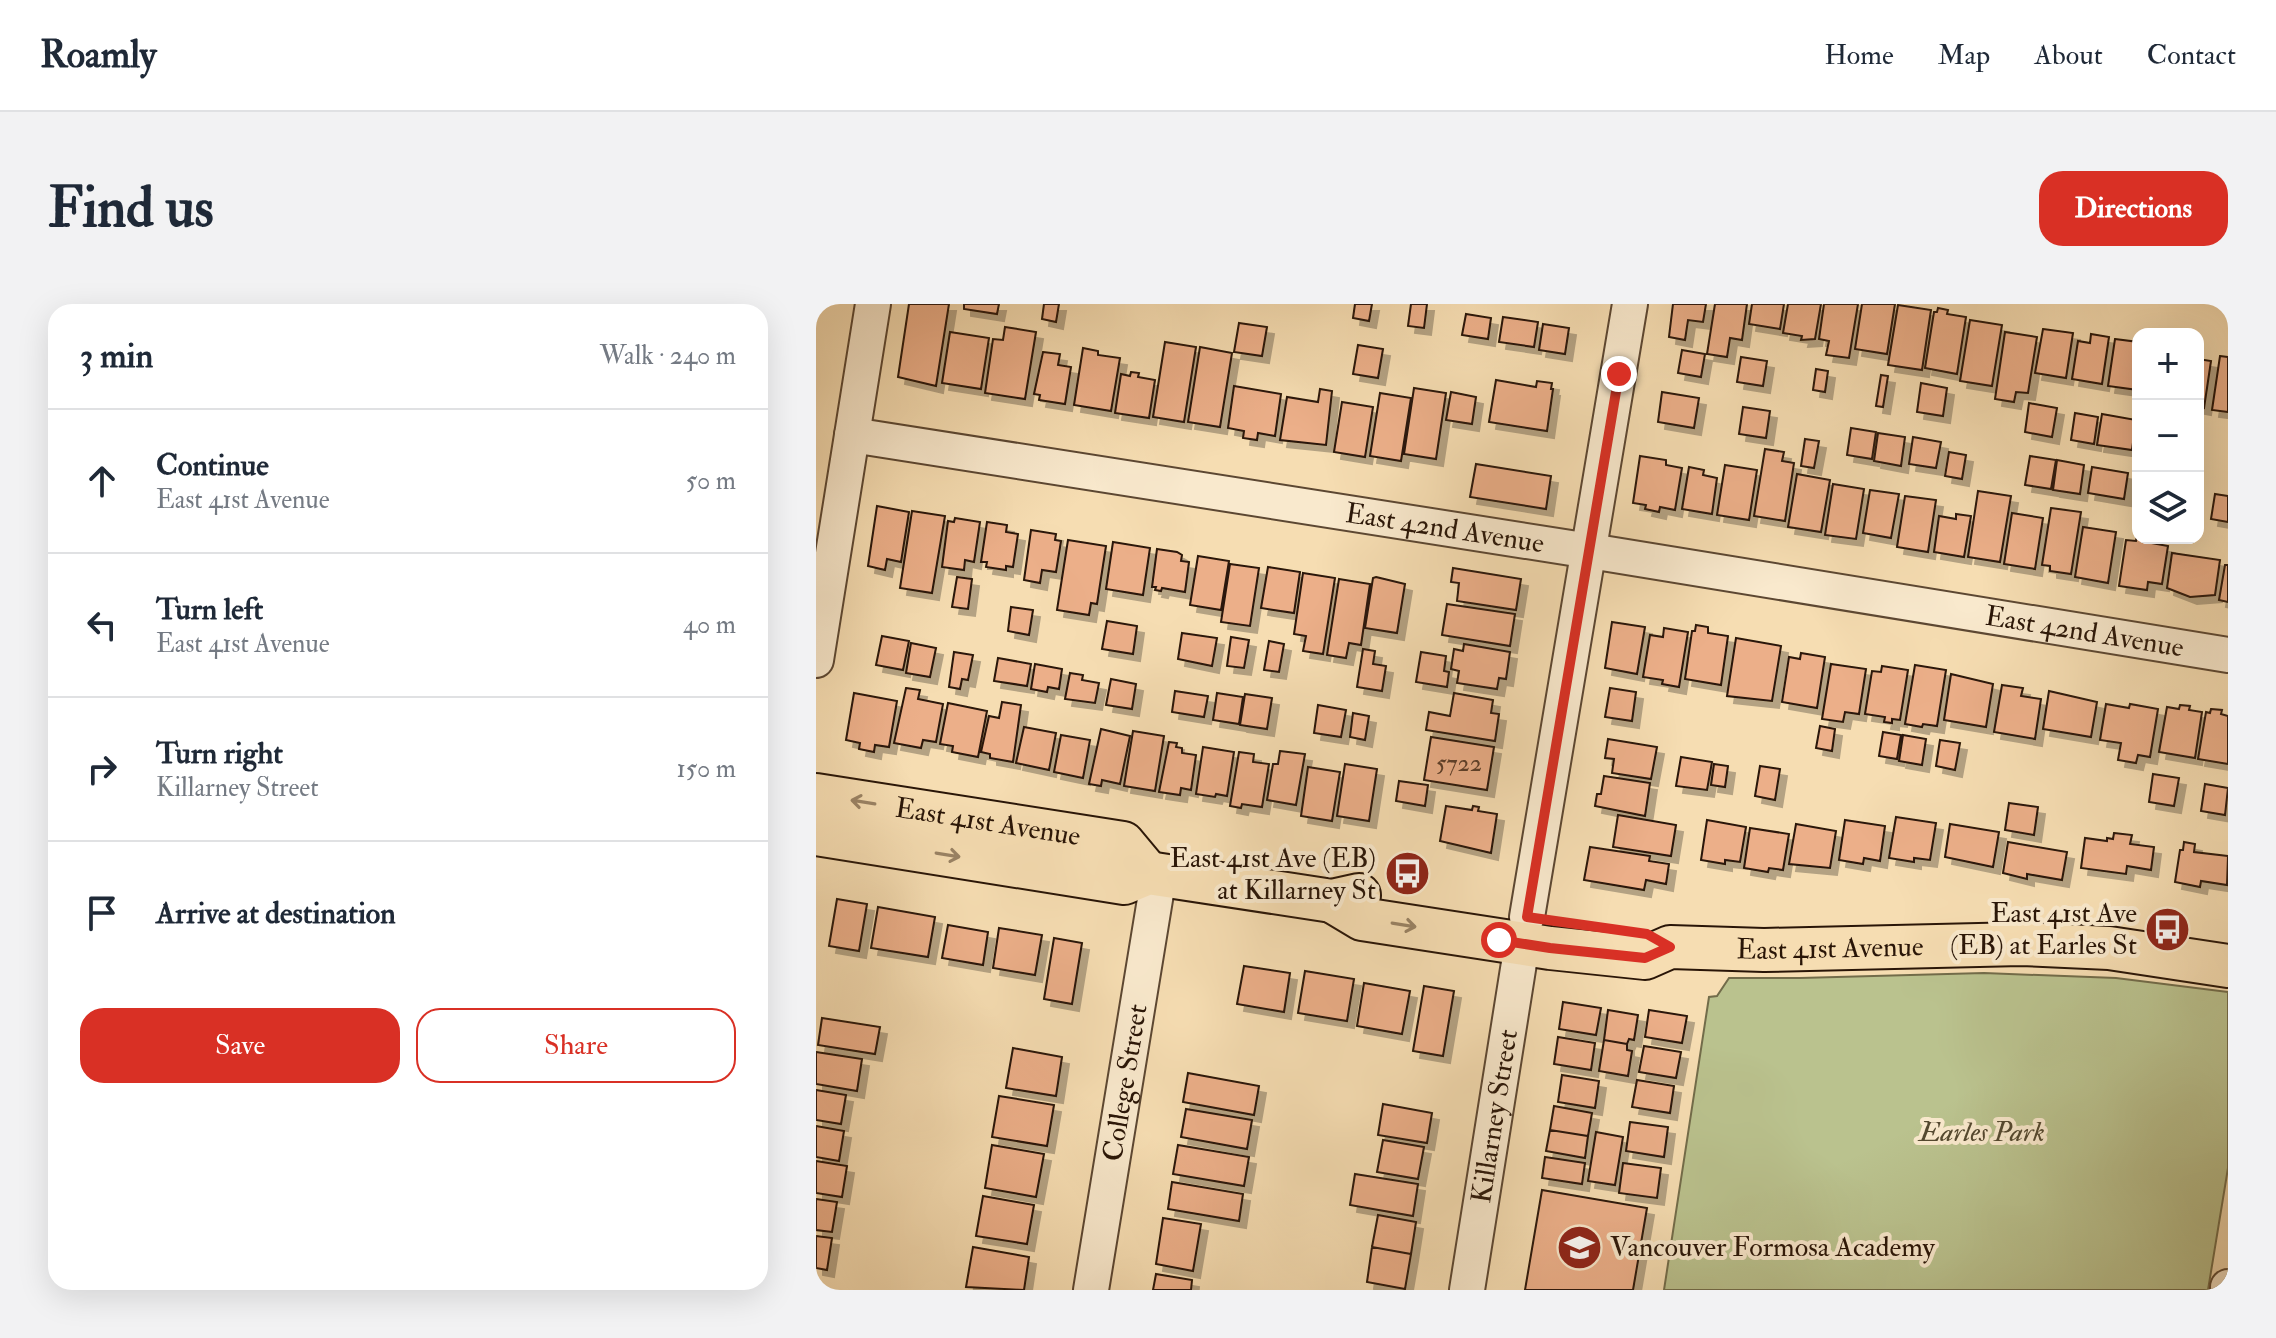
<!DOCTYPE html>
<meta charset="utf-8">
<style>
:root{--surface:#fff;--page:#f2f2f3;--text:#1f2937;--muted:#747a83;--line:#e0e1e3;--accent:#d93025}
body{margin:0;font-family:"IM FELL Double Pica",serif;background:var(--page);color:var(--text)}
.controls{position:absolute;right:24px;top:24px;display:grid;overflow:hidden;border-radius:16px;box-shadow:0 8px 32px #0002}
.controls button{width:72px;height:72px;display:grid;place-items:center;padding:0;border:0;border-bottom:2px solid var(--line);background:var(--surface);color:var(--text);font:40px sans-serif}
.stop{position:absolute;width:24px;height:24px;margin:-18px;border:6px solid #d93025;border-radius:50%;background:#fff}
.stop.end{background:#d93025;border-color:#fff;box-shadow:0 2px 8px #0008}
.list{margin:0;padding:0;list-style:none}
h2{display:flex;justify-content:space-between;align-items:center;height:104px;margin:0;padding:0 32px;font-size:34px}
h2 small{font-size:26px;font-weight:400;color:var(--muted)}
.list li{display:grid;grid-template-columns:52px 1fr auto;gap:24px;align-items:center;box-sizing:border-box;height:144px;padding:0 32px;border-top:2px solid var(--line)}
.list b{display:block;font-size:30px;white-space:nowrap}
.list p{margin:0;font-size:26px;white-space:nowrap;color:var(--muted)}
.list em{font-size:26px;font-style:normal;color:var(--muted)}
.actions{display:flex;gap:16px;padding:24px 32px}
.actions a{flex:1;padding:18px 0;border:2px solid var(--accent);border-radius:24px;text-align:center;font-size:28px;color:var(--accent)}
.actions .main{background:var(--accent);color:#fff}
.icon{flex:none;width:44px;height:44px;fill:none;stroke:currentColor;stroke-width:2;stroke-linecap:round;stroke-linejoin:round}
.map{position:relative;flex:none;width:1412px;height:986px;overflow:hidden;border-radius:24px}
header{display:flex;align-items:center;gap:48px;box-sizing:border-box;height:112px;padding:0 40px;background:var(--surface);border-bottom:2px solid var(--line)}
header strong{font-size:38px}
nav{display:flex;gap:44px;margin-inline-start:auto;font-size:28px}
.intro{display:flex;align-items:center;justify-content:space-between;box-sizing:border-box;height:192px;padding:0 48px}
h1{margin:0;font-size:56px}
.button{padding:20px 36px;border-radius:24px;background:var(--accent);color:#fff;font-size:28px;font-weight:700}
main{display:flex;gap:48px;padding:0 48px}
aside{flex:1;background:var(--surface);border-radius:24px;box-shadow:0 8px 32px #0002}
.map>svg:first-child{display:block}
.green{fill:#bac28e;stroke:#726c4a;stroke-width:2}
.building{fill:#ecaf89;stroke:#291507;stroke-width:2;filter:url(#shadow)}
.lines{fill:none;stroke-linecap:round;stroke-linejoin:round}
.minor-casing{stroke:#5c4732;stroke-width:38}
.major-casing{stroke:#291507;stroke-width:46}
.minor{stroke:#f9e9cd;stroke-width:34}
.major{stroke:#f6ddb2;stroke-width:42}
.oneway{stroke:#9a8365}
.route{stroke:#d93025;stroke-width:10}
.labels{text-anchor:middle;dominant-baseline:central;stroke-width:8;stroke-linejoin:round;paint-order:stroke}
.number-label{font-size:24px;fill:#5a3c28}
.street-label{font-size:28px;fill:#291507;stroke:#f9e9cd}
.poi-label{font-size:28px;fill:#291507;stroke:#f9e9cd;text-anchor:end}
.park-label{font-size:28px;font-style:italic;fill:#544930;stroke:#f9e9cd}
</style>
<header>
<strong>Roamly</strong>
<nav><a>Home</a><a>Map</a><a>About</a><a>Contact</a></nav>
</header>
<div class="intro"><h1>Find us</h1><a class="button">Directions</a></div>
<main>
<aside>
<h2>3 min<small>Walk · 240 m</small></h2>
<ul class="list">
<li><svg class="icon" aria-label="ahead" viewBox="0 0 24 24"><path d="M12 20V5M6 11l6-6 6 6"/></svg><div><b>Continue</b><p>East 41st Avenue</p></div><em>50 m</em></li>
<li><svg class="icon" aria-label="left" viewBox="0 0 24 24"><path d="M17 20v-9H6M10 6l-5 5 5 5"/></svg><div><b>Turn left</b><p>East 41st Avenue</p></div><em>40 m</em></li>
<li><svg class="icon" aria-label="right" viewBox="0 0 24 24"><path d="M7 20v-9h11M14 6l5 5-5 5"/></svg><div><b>Turn right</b><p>Killarney Street</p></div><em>150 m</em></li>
<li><svg class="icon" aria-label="arrive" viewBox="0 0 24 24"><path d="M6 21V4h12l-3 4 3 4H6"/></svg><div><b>Arrive at destination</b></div></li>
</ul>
<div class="actions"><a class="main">Save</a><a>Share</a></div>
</aside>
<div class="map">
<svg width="1412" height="986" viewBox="0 0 1412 986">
<defs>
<filter id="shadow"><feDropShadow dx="7" dy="7" stdDeviation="0" flood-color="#0004"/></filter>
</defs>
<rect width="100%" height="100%" fill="#f6ddb2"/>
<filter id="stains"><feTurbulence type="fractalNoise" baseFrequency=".0025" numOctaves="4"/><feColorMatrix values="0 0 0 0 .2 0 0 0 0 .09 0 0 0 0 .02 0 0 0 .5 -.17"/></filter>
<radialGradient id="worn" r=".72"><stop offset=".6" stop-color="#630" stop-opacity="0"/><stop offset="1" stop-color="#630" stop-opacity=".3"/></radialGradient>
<path class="green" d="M1168 669 1300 674 1412 688V864L1392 986H848L893 693 901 692 913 674H984Z"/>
<path class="building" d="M93 0H133L120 82 82 73Z
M148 0H183L181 10 148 5Z
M228 0H243L240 18 226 15Z
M539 0H556L553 17 537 14Z
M595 0H611L608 24 592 22Z
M857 0H890L887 18 872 16 869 36 853 33Z
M899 0H931L926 36 914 34 911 53 891 50Z
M936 0H968L964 25 933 20Z
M972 0H1005L999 35 985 36 986 32 967 29Z
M1008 0H1042L1033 54 1010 51 1013 37 1003 35Z
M1046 0H1079L1071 50 1039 45Z
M1082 1 1115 6 1106 66 1072 61Z
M1122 4 1132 6 1131 10 1150 13 1141 70 1109 64 1118 8H1121Z
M650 10 675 14 672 35 646 31Z
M687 13 722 18 718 43 683 38Z
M1154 16 1186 21 1176 82 1144 77Z
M423 19 451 23 446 52 418 48Z
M727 20 753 24 749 50 723 46Z
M189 23 220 28 209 95 169 89 177 35 187 36Z
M1227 25 1257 29 1250 74 1219 69Z
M134 28 173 34 165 85 126 79Z
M1189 28 1221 33 1212 89 1200 88 1198 98 1179 95Z
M1275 30 1293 33 1286 80 1256 75 1262 37 1274 39Z
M1299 35 1322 38V86L1292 82Z
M349 38 380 43 368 118 337 113Z
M542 41 567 45 562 74 537 70Z
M384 43 416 49 404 123 372 118Z
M267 44 282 47V51L304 54 295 107 258 101Z
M866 46 889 50 885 73 862 69Z
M227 48 244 50 242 61 255 63 249 100 223 96 224 91 218 90Z
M1404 52 1412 53V108L1396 106Z
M925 53 951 57 947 82 921 78Z
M1382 55 1395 57 1388 104 1382 103Z
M1000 65 1012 67 1009 88 997 86Z
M315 68 323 69 322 73 339 76 333 114 299 109 305 70 314 72Z
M1065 71 1072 72 1067 103 1060 102Z
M680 76 720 83 721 77 736 79 735 85H737L731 127 673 118Z
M1105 79 1131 84 1127 112 1101 108Z
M418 82 465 90 459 132 442 129 441 136 427 134 428 127 412 124Z
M598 84 630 89 620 155 588 150Z
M504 85 516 87 510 141 464 136 471 93 502 98Z
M635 88 660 93 656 120 630 116Z
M846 88 883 94 878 124 842 118Z
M564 89 595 94 585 157 554 152Z
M526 98 557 103 549 153 518 148Z
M1213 99 1241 104 1236 133 1209 128Z
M927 103 954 107 950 134 923 130Z
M1259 109 1282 113 1278 140 1255 136Z
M1286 110 1320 116 1316 146 1281 141Z
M1035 124 1060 128 1056 155 1031 151Z
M1062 129 1089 133 1085 162 1058 157Z
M1097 133 1125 138 1120 164 1093 160Z
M989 135 1003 137 998 164 985 162Z
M949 145 968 148 966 157 978 159 969 217 938 212Z
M1133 148 1150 151 1146 175 1129 172Z
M824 152 850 156V161L866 164 859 206 844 203 843 208 829 205 830 201 817 199Z
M1214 152 1240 156 1235 185 1209 181Z
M1241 156 1268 161 1264 190 1237 186Z
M660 160 735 172 730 205 654 193Z
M909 161 941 166 933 216 901 211Z
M873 163 888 166 887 171 901 174 896 210 866 205Z
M1276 163 1312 169 1308 195 1272 189Z
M981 170 1014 176 1005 228 972 223Z
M1017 180 1048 185 1040 235 1009 231Z
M1054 186 1083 190 1075 234 1047 229Z
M1162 187 1195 192 1184 258 1152 253Z
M1399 190 1412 192V218L1395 215Z
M1089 192 1120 196 1112 248 1081 243Z
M61 202 93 208 85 258 71 255 69 266 52 262Z
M1235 204 1265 208 1255 270 1234 267V262L1226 261Z
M96 207 129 212 116 289 84 284Z
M1196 209 1227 214 1219 265 1188 260Z
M1140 210 1155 212 1148 253 1118 248 1123 212 1140 215Z
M139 214 164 218 158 258 149 256 148 266 126 263 132 217 138 218Z
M171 218 191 221 190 228 202 230 197 263 190 262V266L170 263 171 258H165Z
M1267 223 1300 228 1292 279 1259 273Z
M215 226 240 230 239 236 245 237 240 268 226 266 224 279 208 276Z
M1322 227V234H1335V239L1352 242 1346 280 1332 278 1331 286 1303 282 1310 236 1320 237Z
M252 236 290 242 281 300 275 299 273 311 241 306Z
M297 238 334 244 327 291 290 285Z
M341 245 361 248 366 251 365 257 373 258 369 288 346 284 345 287 339 286 340 283H336Z
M1356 249 1404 256 1399 291 1374 293 1351 284Z
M382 252 413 257 405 306 374 301Z
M414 260 443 264 434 322 405 318Z
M1409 261H1412V298L1403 296Z
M452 263 484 268 478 309 445 304Z
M637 264 705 275 700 306 641 297 643 279 635 278Z
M487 269 519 274 507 350 487 347 490 332 478 330Z
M141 273 156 275 152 305 136 303Z
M560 273 589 280 581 329 549 324 557 274Z
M523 275 554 280 545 341 533 339 530 354 511 351Z
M631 300 699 310 694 342 626 331Z
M195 303 217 306 213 331 192 327Z
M291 317 321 322 317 350 286 345Z
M796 318 829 323 821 370 789 364Z
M880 321 892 323V329L912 332 905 381 869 375 876 327H879Z
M848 324 872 328 863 383 846 380 847 376 827 373 834 331 847 333Z
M366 329 401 334 396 362 362 355Z
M66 332 93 337 87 366 60 361Z
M415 333 433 336 428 364 411 362Z
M920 334 965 342 956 397 911 392Z
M453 337 468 340 463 368 448 366Z
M95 339 120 344 114 373 90 369Z
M648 340 694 348 690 375 683 374 681 385 641 379 643 367 635 365 638 345 647 347Z
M547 345 559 347 557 360 570 362 566 387 541 383Z
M138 348 157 351 152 376 146 375 144 385 133 383Z
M605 348 630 352 628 367 633 368 631 383 600 378Z
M985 349 1009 353 1001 404 966 398 973 353 984 355Z
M182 354 215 360 211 382 178 377Z
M219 360 246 365 243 385 232 383 231 388 215 385Z
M1015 360 1050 365 1043 410 1029 408 1027 418 1006 415Z
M1099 361 1130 366 1121 422 1107 420 1106 423 1089 420Z
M1066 362 1092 366 1084 416 1076 415V419L1068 418 1069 413 1049 410 1056 367 1065 368Z
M254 369 267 371 266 376 283 379 279 399 249 395Z
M1135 370 1177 380 1170 423 1128 416Z
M295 375 320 380 316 405 290 401Z
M1186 381 1207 384 1205 392 1225 395 1219 435 1178 428Z
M90 384 104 386 102 395 127 400 120 438 107 436 105 444 78 439Z
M794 384 820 388 816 417 789 413Z
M359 387 392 392 388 413 356 408Z
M1233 387 1281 398 1275 433 1227 425Z
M38 389 81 397 73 443 59 441 58 448 43 445 44 439 30 436Z
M401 389 427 393 423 420 397 416Z
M638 389 677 396 675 409 683 410 679 437 610 426 613 408 634 412Z
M429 390 456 394 451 425 424 421Z
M186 398 205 401 197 458 174 454V450L165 448 173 412 183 414Z
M132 399 171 407 162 453 136 448 137 442 124 440Z
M1290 400 1313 404 1314 400 1342 405 1334 453 1322 451 1320 459 1302 456 1305 439 1284 436Z
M502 401 530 406 525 433 498 429Z
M1364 401 1374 402 1373 406 1386 408 1379 454 1343 448 1351 403 1363 405Z
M1395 405 1406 406 1405 410 1412 412V460L1382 455 1390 408 1394 409Z
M537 409 553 412 549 436 534 433Z
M1004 422 1019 425 1016 447 1000 444Z
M208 423 240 429 233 466 200 459Z
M285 425 314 432 304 480 286 476 285 482 273 480Z
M317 427 348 432 339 487 308 482Z
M1067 428 1085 431 1081 455 1063 452Z
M245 431 274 436 267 474 238 468Z
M1087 431 1110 435 1106 461 1083 457Z
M615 433 678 443 671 486 608 476Z
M792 435 841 443 835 475 796 469 798 455 789 454Z
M1124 436 1144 439 1139 466 1120 462Z
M353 438 361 439 360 443 366 444V449L380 451 375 486 365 484 364 491 343 488Z
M387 443 418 448 411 492 400 490 399 493 380 490Z
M464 447 489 450 480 501 451 496 457 460H462Z
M423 448 438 450 437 458 453 460 446 503 426 500 425 504 414 502Z
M865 453 896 458 891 486 860 482Z
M529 460 561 465 553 517 521 512Z
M898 460 912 462 909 483 895 481Z
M944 462 964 465 959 496 939 492Z
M492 463 524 468 516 517 485 512Z
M1337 470 1363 474 1358 502 1333 498Z
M788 472 834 479 829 512 779 502 781 490H785Z
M583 477 612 481 609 502 580 497Z
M1389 480 1412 484 1409 511 1385 507Z
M1193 499 1222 503 1218 531 1189 526Z
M630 502 656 506 657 502 663 503 662 507 681 510 675 549 624 537Z
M802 511 860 521 855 552 797 543Z
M1080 513 1120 519 1114 556 1098 554V558L1073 554Z
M891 516 930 523 924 558 909 556V560L885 556Z
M1029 516 1069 522 1064 557 1048 554 1047 560 1023 556Z
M980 520 1020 527 1014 564 973 560Z
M1134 520 1183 528 1177 563 1129 553Z
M934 524 973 530 967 566 953 564 952 568 928 564Z
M1298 529 1316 531 1314 540 1338 543 1335 566 1311 562 1310 570 1265 564 1269 534 1291 537V534L1297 535Z
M1192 538 1251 548 1246 576 1211 570V575L1187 569Z
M1368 538 1379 540 1378 548 1412 552 1411 581 1385 577 1384 583 1359 578 1364 546H1367Z
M774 543 834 552 833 557 853 560 850 580 830 576 828 586 768 576Z
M21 595 51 600 43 647 13 642Z
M62 603 119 613 112 653 55 644Z
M132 621 172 628 167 661 126 654Z
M183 624 226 631 219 671 177 664Z
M238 634 266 639 256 700 228 695Z
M428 662 474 669 468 708 421 700Z
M489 667 538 675 531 717 482 709Z
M548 679 594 687 586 730 541 722Z
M608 682 638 687 627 752 597 747Z
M747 698 785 704 780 731 743 725Z
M792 706 822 711 818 736 813 735 811 740 788 736Z
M833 706 871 712 866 739 829 733Z
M6 714 64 723 59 750 2 741Z
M742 733 779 739 775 766 738 760Z
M788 736 811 740V746L816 747 812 772 783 767Z
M828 742 865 748 860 774 823 768Z
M197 744 246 753 240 792 190 784Z
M0 748 46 755 41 787 0 780Z
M372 769 443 782 438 811 367 798Z
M746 771 783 777 779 804 742 798Z
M821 776 858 782 854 809 816 803Z
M0 786 30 791 25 820 0 816Z
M183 792 238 801 231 842 176 833Z
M567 800 616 809 611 839 562 831Z
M738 802 776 809 772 832 734 826Z
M370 805 436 816 431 845 365 833Z
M814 818 852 823 848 853 810 847Z
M0 822 28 827 23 857 0 853Z
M734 826 772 832 769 854 730 847Z
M780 828 807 833 799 881 772 877Z
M567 836 608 843 602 875 561 868Z
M176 841 228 850 220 893 169 884Z
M362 841 433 853 428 882 357 870Z
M729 853 769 859 766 880 726 874Z
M0 857 31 862 26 893 0 889Z
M807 859 845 864 841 894 803 889Z
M539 870 602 880 597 912 534 901Z
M356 878 427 890 423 917 352 905Z
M726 886 831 904 817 986H709Z
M167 892 218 901 211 940 160 932Z
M0 895 21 898 16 928 0 926Z
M562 911 600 918 595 950 556 943Z
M347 914 385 920 377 967 340 960Z
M0 932 16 934 11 966 0 964Z
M157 943 213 953 208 986 150 983Z
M556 943 595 950 589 985 551 978Z
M340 970 376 976 375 986H337Z"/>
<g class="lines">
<defs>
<g id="minor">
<path id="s1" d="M36 131 774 247 1412 351"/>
<path d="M0 356 57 0"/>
<path d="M711 613 814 0"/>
<path id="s2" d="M275 986 343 571"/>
<path id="s3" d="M651 986 706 640"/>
<path d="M1412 986V983"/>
</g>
<g id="major">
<path id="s4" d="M0 491 307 539 332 569"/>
<path d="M0 530 308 579 332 569 516 597 543 591"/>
<path id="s5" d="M516 597 546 615 734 644 829 654 854 643 948 646 1205 640 1293 644 1412 662"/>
</g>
</defs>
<use href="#minor" class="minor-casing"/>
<use href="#major" class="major-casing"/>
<use href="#minor" class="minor"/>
<use href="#major" class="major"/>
</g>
<defs><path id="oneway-shaft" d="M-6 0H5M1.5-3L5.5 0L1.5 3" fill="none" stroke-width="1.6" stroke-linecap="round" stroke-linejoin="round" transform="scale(2)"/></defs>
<g class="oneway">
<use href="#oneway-shaft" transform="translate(47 498) rotate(-171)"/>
<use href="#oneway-shaft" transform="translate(132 551) rotate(9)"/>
<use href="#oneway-shaft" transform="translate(588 621) rotate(9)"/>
</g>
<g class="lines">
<path class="route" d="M683 636 734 644 829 654 854 643 831 630 711 613 803 70"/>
</g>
<defs>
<symbol id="bus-disc" viewBox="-11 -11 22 22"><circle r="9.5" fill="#8f2418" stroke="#f9e9cd"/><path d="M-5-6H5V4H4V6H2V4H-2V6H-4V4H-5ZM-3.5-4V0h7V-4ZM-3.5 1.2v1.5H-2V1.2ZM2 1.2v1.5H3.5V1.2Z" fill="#fff"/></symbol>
<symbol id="school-disc" viewBox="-11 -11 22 22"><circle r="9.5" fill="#8f2418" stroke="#f9e9cd"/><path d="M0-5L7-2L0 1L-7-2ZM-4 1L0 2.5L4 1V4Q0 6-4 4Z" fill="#fff"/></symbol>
</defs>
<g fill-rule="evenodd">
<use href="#bus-disc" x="566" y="544" width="51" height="51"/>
<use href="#bus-disc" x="1326" y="600" width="51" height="51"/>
<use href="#school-disc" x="738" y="918" width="51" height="51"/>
</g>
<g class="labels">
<g class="number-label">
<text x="643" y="459">5722</text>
</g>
<g class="street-label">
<text stroke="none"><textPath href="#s1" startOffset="600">East 42nd Avenue</textPath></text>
<text stroke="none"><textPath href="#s1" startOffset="1248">East 42nd Avenue</textPath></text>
<text stroke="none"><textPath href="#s4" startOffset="174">East 41st Avenue</textPath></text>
<text stroke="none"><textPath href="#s5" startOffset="508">East 41st Avenue</textPath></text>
<text stroke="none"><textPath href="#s2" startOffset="210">College Street</textPath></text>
<text stroke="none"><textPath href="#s3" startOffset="176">Killarney Street</textPath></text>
</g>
<g class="poi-label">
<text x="560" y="554">East 41st Ave (EB)<tspan x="560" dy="32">at Killarney St</tspan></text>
<text x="1321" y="609">East 41st Ave<tspan x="1321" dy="32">(EB) at Earles St</tspan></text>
<text x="794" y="943" text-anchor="start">Vancouver Formosa Academy</text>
</g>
<g class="park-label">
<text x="1166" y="828">Earles Park</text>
</g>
</g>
<rect width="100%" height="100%" filter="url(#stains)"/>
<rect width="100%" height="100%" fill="url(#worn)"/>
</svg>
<div class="controls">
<button>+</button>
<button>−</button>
<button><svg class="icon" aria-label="layers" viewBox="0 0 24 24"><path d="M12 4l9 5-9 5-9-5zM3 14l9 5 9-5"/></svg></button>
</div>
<div class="stop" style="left:683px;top:636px"></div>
<div class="stop end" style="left:803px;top:70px"></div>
</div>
</main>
